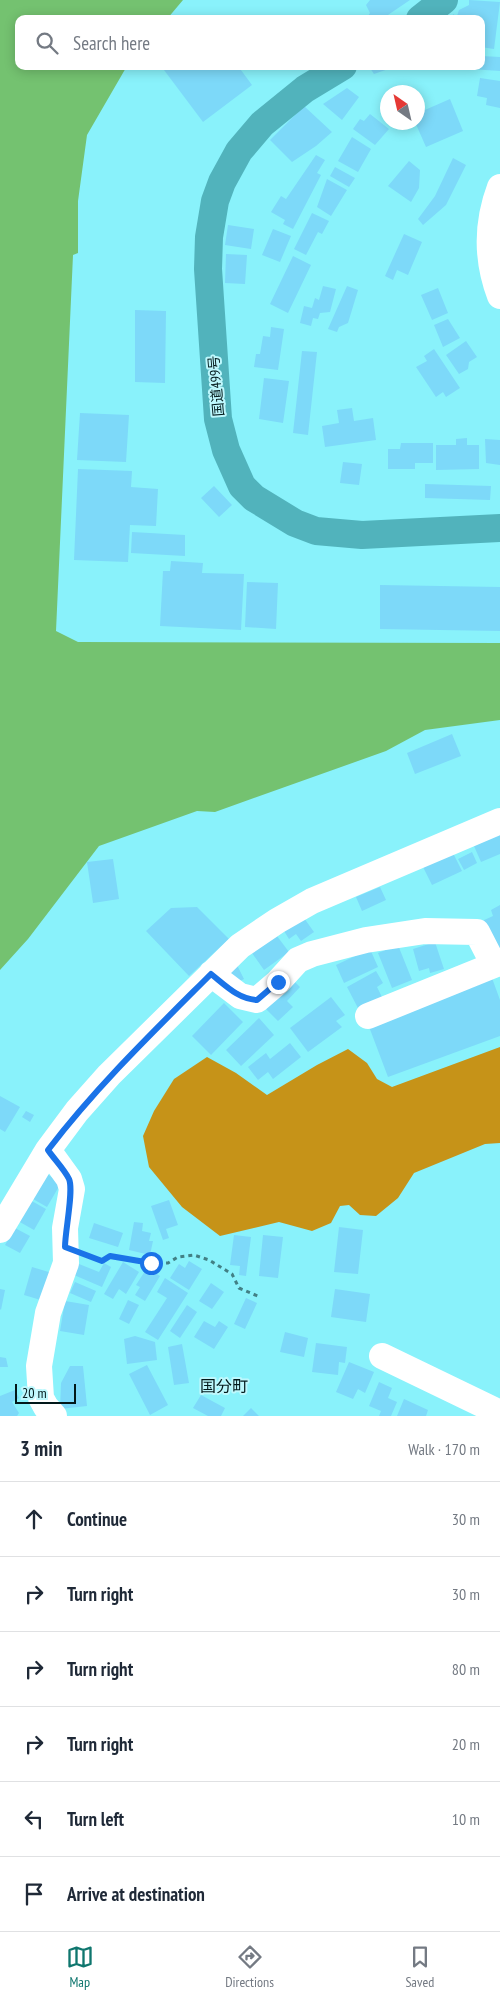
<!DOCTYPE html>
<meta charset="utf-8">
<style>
:root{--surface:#fff;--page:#f6f6f7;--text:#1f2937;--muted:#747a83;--line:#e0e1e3;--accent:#0f766e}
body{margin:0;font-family:"PT Sans Narrow","Noto Sans JP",sans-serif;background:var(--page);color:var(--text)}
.compass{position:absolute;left:380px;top:85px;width:45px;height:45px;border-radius:50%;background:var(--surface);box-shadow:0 2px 12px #0003;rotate:326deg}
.scale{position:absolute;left:15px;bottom:12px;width:61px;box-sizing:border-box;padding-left:5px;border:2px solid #02181a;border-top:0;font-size:14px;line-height:18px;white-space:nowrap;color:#02181a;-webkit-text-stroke:4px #bef8fd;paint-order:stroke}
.stop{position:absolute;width:15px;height:15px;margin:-11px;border:4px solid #1a73e8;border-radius:50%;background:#fff}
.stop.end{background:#1a73e8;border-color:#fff;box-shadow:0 1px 5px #0008}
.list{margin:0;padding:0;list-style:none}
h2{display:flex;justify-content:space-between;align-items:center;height:65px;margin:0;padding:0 20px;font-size:21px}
h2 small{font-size:16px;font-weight:400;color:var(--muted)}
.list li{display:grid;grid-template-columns:32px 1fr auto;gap:15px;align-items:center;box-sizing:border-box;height:75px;padding:0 20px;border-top:1px solid var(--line)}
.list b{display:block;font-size:19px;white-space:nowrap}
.list em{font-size:16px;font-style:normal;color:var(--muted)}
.icon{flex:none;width:28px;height:28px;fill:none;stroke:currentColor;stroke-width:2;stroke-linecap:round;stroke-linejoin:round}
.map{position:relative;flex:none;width:500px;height:1416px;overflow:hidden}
.search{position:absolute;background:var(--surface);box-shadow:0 2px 12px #0003;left:15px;right:15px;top:15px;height:55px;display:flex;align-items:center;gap:12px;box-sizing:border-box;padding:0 18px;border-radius:10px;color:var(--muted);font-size:19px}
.sheet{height:515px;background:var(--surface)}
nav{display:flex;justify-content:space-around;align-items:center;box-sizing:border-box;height:70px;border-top:1px solid var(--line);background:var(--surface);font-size:14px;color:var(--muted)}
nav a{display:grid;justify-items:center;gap:2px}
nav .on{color:var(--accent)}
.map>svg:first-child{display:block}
.forest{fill:#c69318}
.water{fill:#74c270}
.building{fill:#7dd9f9}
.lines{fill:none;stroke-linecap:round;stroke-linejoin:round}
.path{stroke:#428085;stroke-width:3;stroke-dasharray:4 4;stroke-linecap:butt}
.minor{stroke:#fff;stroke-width:26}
.highway{stroke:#51b3bc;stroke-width:28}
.route{stroke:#1a73e8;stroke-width:6}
.labels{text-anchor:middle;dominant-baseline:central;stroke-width:4;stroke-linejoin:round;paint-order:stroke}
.street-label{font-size:14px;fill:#02181a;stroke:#bef8fd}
.quarter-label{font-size:16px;fill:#02181a;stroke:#bef8fd}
</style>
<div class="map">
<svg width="500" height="1416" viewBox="0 0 500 1416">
<rect width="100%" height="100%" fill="#89f2fb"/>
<path class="forest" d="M500 1047V1143L485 1144 414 1173 398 1198 376 1216 360 1215 349 1205 340 1206 331 1223 312 1231 279 1222 220 1236 182 1207 149 1167 143 1136 154 1111 174 1079 207 1057 236 1073 267 1095 317 1065 348 1049 367 1063 377 1079 392 1087Z"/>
<path class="water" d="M0 0H183L167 19H19V66H127L87 135 78 201V253L73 255 56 631 78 642 500 643V720L425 730 386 751 215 812 197 811 99 846 28 939 0 970Z"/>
<path class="building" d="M370 0H410L382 19H366L370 13 366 5Z
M469 0 500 2 494 49 481 47V19H456L459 10 469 5Z
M454 14 455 19H447Z
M481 56 500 57V71L471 69V66H481Z
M161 66H238L252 85 203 122Z
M373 66H397L374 74 370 68Z
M480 78 500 81V108L486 105 487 98 477 96Z
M347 88 359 97 342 120 323 104Z
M450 99 463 131 426 147 415 122H418V113Z
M304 106 332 132 316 146 292 162 270 140Z
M370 114 389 129 375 145 353 129 360 119 364 121Z
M352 137 371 149 358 172 338 161Z
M316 155 325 160 317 173 321 175 293 229 283 224 285 220 271 212 281 196 286 199Z
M453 158 466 165 446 205 423 225 418 219 435 196Z
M409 161 420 170 419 188 411 202 388 186Z
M335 167 355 178 349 187 330 176Z
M327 179 347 190 331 216 317 207Z
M312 213 329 221 322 234 318 232 306 255 294 249Z
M228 225 254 229 251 249 225 245Z
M273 229 291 236 280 262 262 255Z
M404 234 422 242 408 275 397 270 393 280 385 276Z
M226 254 247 255 245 284 225 283Z
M293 256 311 265 288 313 270 304Z
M323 286 336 289 330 312 320 313 318 319 313 318 311 326 300 323 304 306 312 308 315 298 319 300Z
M347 286 358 290 348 323 339 327 337 332 328 329Z
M438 288 448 313 432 320 421 295Z
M135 310 166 311 165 383 135 382Z
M448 319 460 338 443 347 434 325Z
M271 327 284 329 278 370 254 367 256 354H260L263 336 270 337Z
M466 341 477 357 469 362 468 369 459 374 446 355Z
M434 349 460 388 446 397 443 392 436 397 416 367 427 361 424 356Z
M302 351 317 352 308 435 293 433Z
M264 378 289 381 283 423 259 419Z
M352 408 354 421 373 418 376 440 325 447 322 426 339 423 337 410Z
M80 413 129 415 126 462 77 460Z
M467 438V445H479V469L436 470V445H456V439Z
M485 439 500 440V465L486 463Z
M401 443H433V463H415V469H388V449H400Z
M343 462 362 464 359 485 340 483Z
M78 469 132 471 131 487 158 489 156 526 130 525 128 562 74 560Z
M425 484 491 486 490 500 425 498Z
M214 486 232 505 219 517 201 498Z
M132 532 185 535V556L131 553Z
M171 561 203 563 202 573 244 574 241 630 160 626 163 571H170Z
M247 582 278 583 276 629 245 627Z
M380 585 500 587V631L380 629Z
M452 734 461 756 415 774 407 753Z
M500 834V854L481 862 474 846Z
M472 852 477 863 464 870 458 859Z
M453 853 462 871 432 885 423 867Z
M113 859 119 899 93 903 87 862Z
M380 887 386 900 362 911 356 897Z
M500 905V951L482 921 493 916 491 910Z
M197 907 229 939 189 976 146 931 171 908Z
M304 918 314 932 301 941 296 934 289 939 284 931Z
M277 936 289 952 264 970 252 953Z
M435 942 444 969 430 973 429 968 419 971 413 949Z
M398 945 412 980 392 988 378 953Z
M370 949 378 967 344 983 336 965Z
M237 965 244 979 236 983 229 969Z
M376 971 383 983 377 987 382 997 359 1010 347 987Z
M492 978 500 1000V1036L388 1077 368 1024Z
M295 982 300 987 287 1001 293 1007 278 1021 266 1009Z
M331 997 345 1015 336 1021 342 1027 308 1052 290 1028Z
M224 1003 243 1022 211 1055 192 1036Z
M259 1018 274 1035 241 1066 226 1050Z
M290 1043 301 1057 273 1079 268 1072 258 1080 248 1067 266 1053 270 1059Z
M0 1096 20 1107 5 1132 0 1129Z
M26 1111 34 1115 30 1122 22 1117Z
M47 1174 61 1183 47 1207 33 1199Z
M30 1200 46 1209 34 1230 18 1221Z
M169 1200 178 1225 166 1229 169 1238 163 1240 151 1206Z
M134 1222 143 1223 142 1231 151 1233 149 1241H153L150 1255 129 1250Z
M94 1223 123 1233 118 1247 89 1238Z
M339 1227 363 1230 358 1274 334 1272Z
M15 1228 30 1236 20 1253 5 1245Z
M234 1235 251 1237 246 1276 239 1275 240 1266 230 1265Z
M263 1235 283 1237 278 1278 259 1276Z
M189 1261 202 1269 189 1290 170 1278 179 1264 185 1268Z
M123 1262 139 1272 126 1294 119 1289 113 1299 104 1294Z
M104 1263 111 1267 102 1287 74 1275 79 1264 99 1272Z
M32 1267 52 1273 44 1301 24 1295Z
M147 1268 160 1276 145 1301 135 1295 140 1287 136 1285Z
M165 1278 188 1293 158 1340 145 1332 167 1298 157 1292Z
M75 1282 96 1291 91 1302 70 1293Z
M211 1283 224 1292 212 1309 199 1301Z
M0 1289 5 1290 1 1310 0 1309Z
M335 1289 370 1294 366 1322 331 1317Z
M246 1298 257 1303 245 1329 234 1324Z
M128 1300 139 1305 129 1324 119 1319Z
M65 1301 89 1305 84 1335 60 1331Z
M187 1305 197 1312 180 1338 170 1331Z
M204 1321 215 1327 219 1321 228 1327 214 1349 194 1337Z
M285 1332 308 1338 304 1357 280 1352Z
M135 1336 155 1342 157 1360 127 1364 124 1339Z
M316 1343 347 1347 345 1363 339 1362 338 1375 312 1372Z
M182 1344 189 1383 174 1385 168 1347Z
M0 1357 6 1358 8 1367H0Z
M349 1362 374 1372 365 1393 358 1389 353 1399 336 1392Z
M147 1365 168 1405 150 1415 129 1374Z
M70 1366H83L87 1406 60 1409 61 1383Z
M379 1382 392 1388 388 1398 397 1402 391 1416H379L381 1411 369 1406Z
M15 1390 19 1398 12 1402 19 1413 17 1416H0V1396Z
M201 1395 225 1408 221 1416H208L193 1408Z
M404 1399 428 1410 426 1416H397Z
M251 1408 259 1416H243Z"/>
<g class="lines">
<path class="path" d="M89 1256 102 1261 110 1256 151 1263H168L178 1257 194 1255 209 1260 232 1274 239 1288 260 1297"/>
<path class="minor" d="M500 187C486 224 486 259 500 296
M211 974 240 996 257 1000 278 982 298 960 312 954 366 940 425 931 477 932 494 965 500 963
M368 1016 494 965
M48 1150 69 1179 72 1189 65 1228 66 1263 48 1313 39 1366 41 1398 46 1407 54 1416
M0 1230 48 1150 77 1111 109 1075 240 946 277 921 312 901 500 821
M382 1356 500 1413"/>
<path class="highway" d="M420 19 444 0
M343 66 305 89 262 124 239 151 222 182 215 201 209 237 208 269 218 419 226 450 242 486 254 498 295 523 316 531 362 535 500 528"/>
</g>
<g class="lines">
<path class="route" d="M151 1263 110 1256 102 1261 65 1247C65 1231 74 1190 69 1179 64 1169 54 1159 48 1150 97 1086 154 1031 211 974 225 985 238 999 257 1000L278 982"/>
</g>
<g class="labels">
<g class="street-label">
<text transform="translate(216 386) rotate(-95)">国道499号</text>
</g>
<g class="quarter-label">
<text x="224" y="1386">国分町</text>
</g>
</g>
</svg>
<svg class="compass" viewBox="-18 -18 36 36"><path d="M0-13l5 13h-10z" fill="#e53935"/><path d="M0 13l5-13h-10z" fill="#747a83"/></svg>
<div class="scale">20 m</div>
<div class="stop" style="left:151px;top:1263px"></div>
<div class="stop end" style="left:278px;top:982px"></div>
<div class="search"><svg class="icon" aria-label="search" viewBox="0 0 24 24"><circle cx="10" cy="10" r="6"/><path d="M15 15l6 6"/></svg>Search here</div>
</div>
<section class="sheet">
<h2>3 min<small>Walk · 170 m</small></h2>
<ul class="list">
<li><svg class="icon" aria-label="ahead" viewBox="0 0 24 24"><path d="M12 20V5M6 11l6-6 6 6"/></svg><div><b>Continue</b></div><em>30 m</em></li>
<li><svg class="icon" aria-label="right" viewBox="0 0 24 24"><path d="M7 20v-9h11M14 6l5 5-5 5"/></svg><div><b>Turn right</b></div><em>30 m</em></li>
<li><svg class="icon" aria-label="right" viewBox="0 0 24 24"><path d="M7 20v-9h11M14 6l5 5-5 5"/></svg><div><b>Turn right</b></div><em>80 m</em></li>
<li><svg class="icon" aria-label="right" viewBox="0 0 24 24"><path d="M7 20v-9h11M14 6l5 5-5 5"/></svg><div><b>Turn right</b></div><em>20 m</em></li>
<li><svg class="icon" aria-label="left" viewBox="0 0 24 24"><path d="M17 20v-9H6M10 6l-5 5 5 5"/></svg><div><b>Turn left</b></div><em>10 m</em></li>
<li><svg class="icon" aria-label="arrive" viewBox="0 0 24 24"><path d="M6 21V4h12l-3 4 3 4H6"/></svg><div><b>Arrive at destination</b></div></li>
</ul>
</section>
<nav>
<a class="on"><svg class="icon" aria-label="map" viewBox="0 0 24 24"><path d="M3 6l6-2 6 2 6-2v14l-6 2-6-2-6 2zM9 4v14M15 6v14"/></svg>Map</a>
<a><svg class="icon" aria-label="directions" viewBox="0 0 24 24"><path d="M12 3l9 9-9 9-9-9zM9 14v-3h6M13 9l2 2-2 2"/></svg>Directions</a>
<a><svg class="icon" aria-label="saved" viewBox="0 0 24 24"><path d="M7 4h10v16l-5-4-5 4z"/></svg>Saved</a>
</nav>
